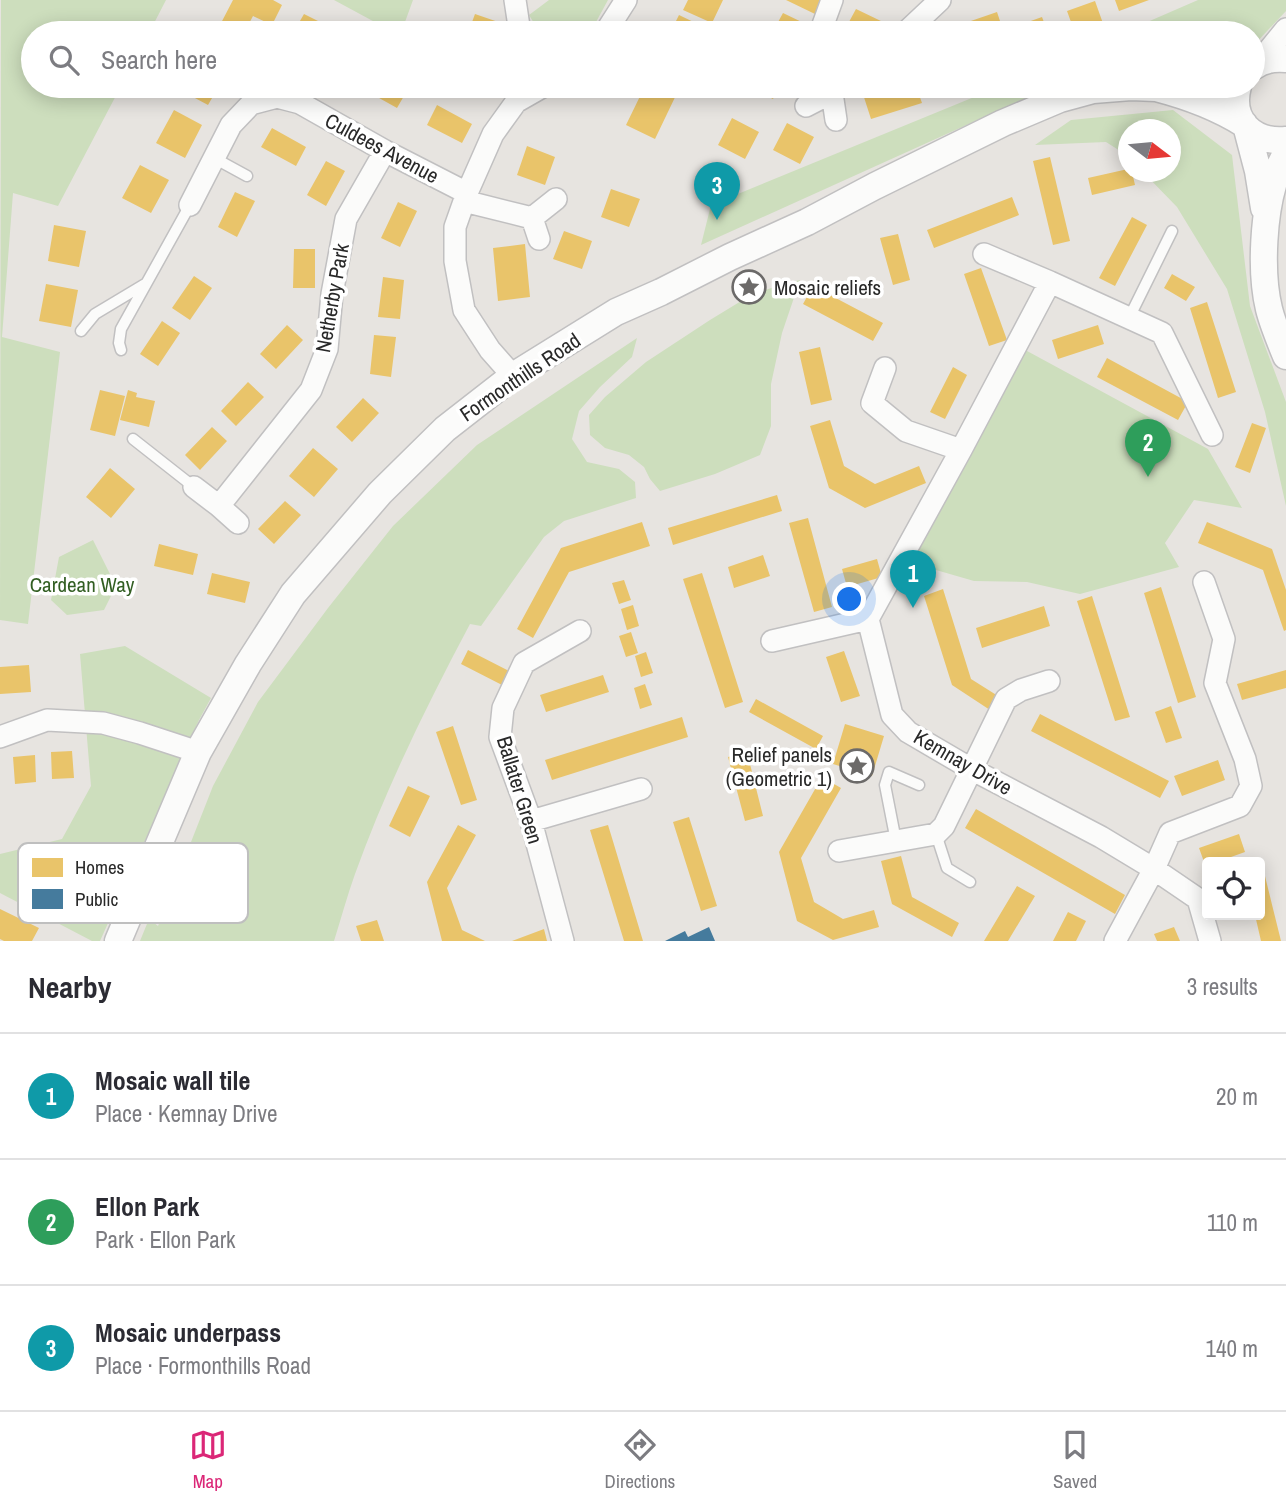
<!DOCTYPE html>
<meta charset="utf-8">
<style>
:root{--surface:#fff;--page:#f2f2f3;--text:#2b2b33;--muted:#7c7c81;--line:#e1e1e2;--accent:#db2777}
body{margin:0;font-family:"Archivo Narrow",sans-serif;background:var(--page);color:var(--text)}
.controls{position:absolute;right:21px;bottom:21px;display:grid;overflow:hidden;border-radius:7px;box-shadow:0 4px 18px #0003}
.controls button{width:63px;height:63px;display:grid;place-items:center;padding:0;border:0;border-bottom:2px solid var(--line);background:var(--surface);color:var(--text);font:35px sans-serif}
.compass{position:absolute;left:1118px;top:119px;width:63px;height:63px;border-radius:50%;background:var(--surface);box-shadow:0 4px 18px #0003;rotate:106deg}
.you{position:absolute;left:850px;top:600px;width:24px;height:24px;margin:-18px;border:5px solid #fff;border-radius:50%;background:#1a73e8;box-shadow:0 0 0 10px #1a73e833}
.badge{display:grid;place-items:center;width:46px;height:46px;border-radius:50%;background:var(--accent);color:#fff;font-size:23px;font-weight:700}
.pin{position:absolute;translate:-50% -58px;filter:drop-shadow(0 2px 4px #0008)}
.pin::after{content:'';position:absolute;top:37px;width:24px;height:21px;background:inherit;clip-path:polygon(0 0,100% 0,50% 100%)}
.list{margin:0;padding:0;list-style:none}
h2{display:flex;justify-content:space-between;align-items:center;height:91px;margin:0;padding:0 28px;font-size:30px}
h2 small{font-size:23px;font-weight:400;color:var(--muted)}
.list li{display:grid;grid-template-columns:46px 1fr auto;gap:21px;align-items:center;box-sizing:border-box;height:126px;padding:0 28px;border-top:2px solid var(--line)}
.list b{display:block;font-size:26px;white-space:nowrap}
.list p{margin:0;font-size:23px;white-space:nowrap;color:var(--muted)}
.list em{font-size:23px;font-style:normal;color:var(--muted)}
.icon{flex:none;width:38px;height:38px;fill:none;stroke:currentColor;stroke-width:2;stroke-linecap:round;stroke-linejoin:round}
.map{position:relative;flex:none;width:1286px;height:941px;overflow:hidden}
.search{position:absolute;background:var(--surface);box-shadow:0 4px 18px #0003;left:21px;right:21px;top:21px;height:77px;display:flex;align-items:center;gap:18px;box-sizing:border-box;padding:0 24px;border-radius:38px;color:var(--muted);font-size:26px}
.sheet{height:469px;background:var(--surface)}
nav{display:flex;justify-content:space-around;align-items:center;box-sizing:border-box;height:98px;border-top:2px solid var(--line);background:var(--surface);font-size:19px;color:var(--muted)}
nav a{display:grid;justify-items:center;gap:4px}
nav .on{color:var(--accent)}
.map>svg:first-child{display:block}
.green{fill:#cddebd}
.homes{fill:#e9c46a}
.public{fill:#457b9d}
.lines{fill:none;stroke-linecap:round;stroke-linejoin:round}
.service-casing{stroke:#c1c0c1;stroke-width:13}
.minor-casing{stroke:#c1c0c1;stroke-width:24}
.tertiary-casing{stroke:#c1c0c1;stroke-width:29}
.service{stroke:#fbfbfa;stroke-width:10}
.minor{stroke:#fbfbfa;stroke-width:21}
.tertiary{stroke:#fbfbfa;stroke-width:26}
.labels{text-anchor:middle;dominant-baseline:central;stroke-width:7;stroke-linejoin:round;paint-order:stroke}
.street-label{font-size:21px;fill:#292929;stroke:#fff}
.poi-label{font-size:21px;fill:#292929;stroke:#fff;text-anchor:start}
.park-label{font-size:21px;fill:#325e22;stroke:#fff}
.key{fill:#fff;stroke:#bfbfbf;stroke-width:2}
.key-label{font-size:19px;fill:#292929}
</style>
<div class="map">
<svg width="1286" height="941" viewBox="0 0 1286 941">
<rect width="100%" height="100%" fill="#e7e4e0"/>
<path class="green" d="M1 0H166L149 33H33V86H121L58 206 13 193 2 337 60 352 28 624 0 620Z
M334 0H413L401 33H395Z
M549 0H608L590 33H540L529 15Z
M1198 0H1286V11L1253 46V33H1122Z
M1001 86H1053L701 245 711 205Z
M1173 110 1232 155 1250 306 1286 402V506L1265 412 1227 289 1177 207 1143 172H1170V130H1128V156L1106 142 1035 145 1071 120Z
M800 280 782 333 771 384V426L760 455 715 474 660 491 650 479 644 467 629 455 605 448 590 435 589 415 605 397 646 362 710 320 751 295 780 285Z
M637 338 632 357 600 387 579 411 572 439 587 462 619 469 635 482 636 498 564 521 544 537 481 626 470 624C427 705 386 788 355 874 347 896 341 919 334 941H140L149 919 158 926 213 786 258 702 328 608 393 526 477 445Z
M1016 345 1208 449 1242 508 1194 500 1165 543 1179 567 1080 594 1027 582 974 581 936 570 907 549Z
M93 540 116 586 104 610 67 615 51 600 59 557Z
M125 646 211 698 199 720 100 941H92L0 893V854L62 839 91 786 80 654Z"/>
<path class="homes" d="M233 0H273L282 5 272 25 253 16 244 33H237L220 25Z
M688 0H723L712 23 683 10Z
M786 0H822L815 14Z
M1115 0H1149L1119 11Z
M1095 1 1105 29 1095 33H1075L1067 11Z
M856 9 883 22 877 33H843Z
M997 12 1004 33H972L968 22Z
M783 13 810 26 806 33H772Z
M304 14 342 33H293Z
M475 14 504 24 501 33H468Z
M679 15 708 29 706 33H670Z
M1042 17 1048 33H1016L1014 27Z
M182 86H219L208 105 180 90Z
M364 86H402L408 89 397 108 363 89Z
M645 86H667L678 91 655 139 626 125Z
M747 86H779L773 99Z
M870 86H916L922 103 871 119 861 88Z
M437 105 472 124 462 143 427 125Z
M174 110 202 125 185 158 156 143Z
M732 118 759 132 745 159 718 145Z
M787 123 814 137 800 164 773 150Z
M272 128 306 147 296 166 261 147Z
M527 146 555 157 545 185 517 175Z
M1050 157 1070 241 1053 245 1033 161Z
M326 161 345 171 326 206 307 195Z
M140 165 169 180 151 213 122 198Z
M1128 169V172H1132L1135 185 1092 195 1088 178Z
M611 189 640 199 629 227 601 217Z
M235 192 255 201 237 237 218 227Z
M1012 197 1019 215 934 248 927 230Z
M398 202 417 211 400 247 381 238Z
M1132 217 1147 225 1115 286 1099 278Z
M54 225 86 231 79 267 48 261Z
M564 231 592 241 582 269 553 259Z
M898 234 910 280 893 285 880 238Z
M525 244 530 297 498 301 493 248Z
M294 249H315V288H293Z
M981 268 1007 340 989 346 964 274Z
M1172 274 1195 287 1186 301 1164 288Z
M194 276 212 288 190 320 172 308Z
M383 277 404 280 400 319 378 317Z
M46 284 78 290 71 327 39 321Z
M813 286 883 323 873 341 803 304Z
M1207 302 1236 392 1218 398 1190 308Z
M162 321 180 333 158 366 140 354Z
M287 325 303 340 276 369 260 354Z
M1098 325 1104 344 1058 359 1052 340Z
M374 335 396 337 391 377 370 374Z
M820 347 832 400 811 405 799 352Z
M1107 358 1188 402 1178 420 1097 377Z
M953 367 967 375 945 419 930 412Z
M248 382 264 397 236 426 221 411Z
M100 390 125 396 115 436 90 430Z
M128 390 137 393 136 397 155 401 149 427 120 420Z
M363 398 379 413 352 442 336 427Z
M830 420 844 466 875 484 919 466 926 483 865 508 829 488 810 426Z
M1252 423 1266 428 1250 473 1235 467Z
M212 427 227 441 200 470 185 455Z
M313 448 338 469 314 497 289 476Z
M110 468 135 489 111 518 86 497Z
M777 495 782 511 673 545 668 528Z
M285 501 301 515 274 544 258 529Z
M808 518 832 607 814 612 789 523Z
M642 522 650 546 569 572 533 638 517 629 561 548Z
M1207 522 1272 549 1286 590V630L1284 631 1263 570 1198 543Z
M159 544 198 554 193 575 154 566Z
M763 555 770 576 734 588 728 567Z
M877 559 882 577 847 587 842 569Z
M212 573 250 582 245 603 207 594Z
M702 573 743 702 725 708 683 579Z
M624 580 631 600 619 604 612 583Z
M1161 587 1196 697 1178 703 1144 593Z
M943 589 971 679 998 696 990 710 952 685 924 596Z
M1092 596 1130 717 1115 721 1077 601Z
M633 605 639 626 627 630 621 609Z
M1044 606 1050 626 982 648 976 628Z
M631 632 638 653 626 657 619 636Z
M468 650 511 672 504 686 461 664Z
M844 651 860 696 841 702 826 657Z
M646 652 653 673 641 677 635 656Z
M29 665 31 692 0 694V667Z
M1286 670V688L1242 700 1237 684Z
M603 675 609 692 546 712 540 695Z
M645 684 652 705 640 709 634 688Z
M756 699 823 736 816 749 749 712Z
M1171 706 1182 738 1166 743 1155 712Z
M1040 714 1169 781 1160 798 1031 731Z
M682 717 688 737 552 780 545 760Z
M845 724 884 736 872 776 833 764Z
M453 726 477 800 461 805 436 732Z
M72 751 74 778 52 779 51 752Z
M747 752 763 816 745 821 728 757Z
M35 755 36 782 15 784 13 757Z
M1218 760 1225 780 1182 796 1174 776Z
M822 777 841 788 801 858 814 902 843 919 874 910 879 927 833 940 797 921 779 852Z
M408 786 430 796 410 837 389 826Z
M976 809 1125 895 1115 914 965 828Z
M689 817 717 906 701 911 673 822Z
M458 825 476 835 447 888 462 930 485 941H442L427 882Z
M608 825 612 838 643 941H624L590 830Z
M1239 834 1245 852 1217 862H1207V870L1199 848Z
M901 856 912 897 959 923 952 937 892 904 881 861Z
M1260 860H1261L1281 941H1261L1255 915H1260Z
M1017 886 1035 896 1008 941H984Z
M0 909 39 928 32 941H4L0 939Z
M1068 912 1086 921 1076 941H1053Z
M377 920 384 941H361L356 926Z
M1174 927 1180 941H1157L1154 934Z
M544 929 547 941H512Z"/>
<path class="public" d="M709 927 715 941H665L685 931 688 937Z"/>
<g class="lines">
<defs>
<path id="service" d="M214 158 247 176
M1129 318 1172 231
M81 331 95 314 145 284
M121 350 119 343 121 329 190 205
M133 439 194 487
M936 834 947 868 970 882
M896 841 885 785 889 772 919 785"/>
<path id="minor" d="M515 0 520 33
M605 33 626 0
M820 33 832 0
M905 33 940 0
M1259 62 1286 29
M831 86 836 120
M806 106 833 92 841 86
M464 201 532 218 556 199
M190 205 231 125 251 104 277 97 300 103 385 151 467 193
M532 218 539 239
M984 254 1050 282 1162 333 1212 435
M1050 282 961 450 868 619 892 715 908 732 973 770 1101 837 1154 869 1198 899 1210 941
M885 368 872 403 906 431 961 450
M513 376 490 350 464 310 455 261V227L467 193 493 134 516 102 544 86
M194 487 219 506 311 390 327 349 332 294 346 219 385 151
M219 506 238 523
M772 641 868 619
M0 737 47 720 103 723 140 733 198 752
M531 821 641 789
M839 851 936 834 944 826 1006 699 1021 690 1049 681
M563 941 531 821 500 737 503 708 524 663 580 631
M1115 941 1154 869 1170 833 1240 806 1251 786 1245 759 1215 683 1224 639 1204 582"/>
<path id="tertiary" d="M1253 67C1263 59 1274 58 1286 59
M1238 86C1229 120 1252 143 1286 140
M1156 88C1187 96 1217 107 1244 124
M1247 129 1258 171 1264 208
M1286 153C1283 160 1279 166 1277 173 1263 209 1260 272 1269 309 1273 325 1280 341 1286 356
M118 941 198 752 248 664 293 594 380 493 445 429 513 376 616 312 661 292 730 257 807 222 875 186 1003 123 1060 99 1093 90 1131 87 1156 88 1175 86"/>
</defs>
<use href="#service" class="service-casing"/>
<use href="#minor" class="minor-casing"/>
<use href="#tertiary" class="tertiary-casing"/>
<use href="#service" class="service"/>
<use href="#minor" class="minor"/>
<use href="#tertiary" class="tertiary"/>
</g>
<defs>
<symbol id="sight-ring" viewBox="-11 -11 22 22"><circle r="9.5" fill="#fff" stroke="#6c6a69" stroke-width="1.5"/><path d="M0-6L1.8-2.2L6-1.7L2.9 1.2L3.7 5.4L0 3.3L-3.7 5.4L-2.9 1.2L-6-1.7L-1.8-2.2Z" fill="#6c6a69"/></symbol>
</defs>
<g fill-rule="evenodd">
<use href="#sight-ring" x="730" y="268" width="38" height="38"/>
<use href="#sight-ring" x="838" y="747" width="38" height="38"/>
</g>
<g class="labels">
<g class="street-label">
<text transform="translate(382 148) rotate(28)">Culdees Avenue</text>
<text transform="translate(332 298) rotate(-80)">Netherby Park</text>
<text transform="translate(520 377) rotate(-34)">Formonthills Road</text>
<text transform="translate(963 762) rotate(30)">Kemnay Drive</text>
<text transform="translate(520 790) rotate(73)">Ballater Green</text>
</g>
<g class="poi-label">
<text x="774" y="287">Mosaic reliefs</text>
<text x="832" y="754" text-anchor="end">Relief panels<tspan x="832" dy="24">(Geometric 1)</tspan></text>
</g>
<g class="park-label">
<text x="82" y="584">Cardean Way</text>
</g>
</g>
<rect x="18" y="843" width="230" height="80" rx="10" class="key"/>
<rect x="32" y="858" width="31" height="19" fill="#e9c46a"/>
<rect x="32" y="889" width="31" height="20" fill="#457b9d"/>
<g class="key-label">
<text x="75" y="874">Homes</text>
<text x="75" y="906">Public</text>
</g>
</svg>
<div class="controls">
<button><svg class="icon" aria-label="locate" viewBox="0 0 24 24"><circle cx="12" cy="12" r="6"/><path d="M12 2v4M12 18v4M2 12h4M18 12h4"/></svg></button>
</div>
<svg class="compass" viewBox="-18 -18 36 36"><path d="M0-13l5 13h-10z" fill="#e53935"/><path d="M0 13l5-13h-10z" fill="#7c7c81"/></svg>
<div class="you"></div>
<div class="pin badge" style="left:913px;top:608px;background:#0f9aa8">1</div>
<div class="pin badge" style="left:1148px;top:477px;background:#2e9e5b">2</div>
<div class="pin badge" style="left:717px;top:220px;background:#0f9aa8">3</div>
<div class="search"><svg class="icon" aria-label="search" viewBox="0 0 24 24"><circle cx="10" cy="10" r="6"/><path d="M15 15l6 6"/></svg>Search here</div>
</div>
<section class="sheet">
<h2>Nearby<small>3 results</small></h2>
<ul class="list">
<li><span class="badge" style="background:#0f9aa8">1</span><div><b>Mosaic wall tile</b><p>Place · Kemnay Drive</p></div><em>20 m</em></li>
<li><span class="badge" style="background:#2e9e5b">2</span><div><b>Ellon Park</b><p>Park · Ellon Park</p></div><em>110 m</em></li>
<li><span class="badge" style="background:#0f9aa8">3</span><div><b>Mosaic underpass</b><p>Place · Formonthills Road</p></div><em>140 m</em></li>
</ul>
</section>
<nav>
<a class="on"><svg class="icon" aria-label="map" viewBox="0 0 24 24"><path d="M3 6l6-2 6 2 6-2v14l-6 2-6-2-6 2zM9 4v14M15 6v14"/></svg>Map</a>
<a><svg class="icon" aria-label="directions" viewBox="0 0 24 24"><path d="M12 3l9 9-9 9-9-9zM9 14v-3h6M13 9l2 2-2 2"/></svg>Directions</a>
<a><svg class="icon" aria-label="saved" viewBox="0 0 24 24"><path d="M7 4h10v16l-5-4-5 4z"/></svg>Saved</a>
</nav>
